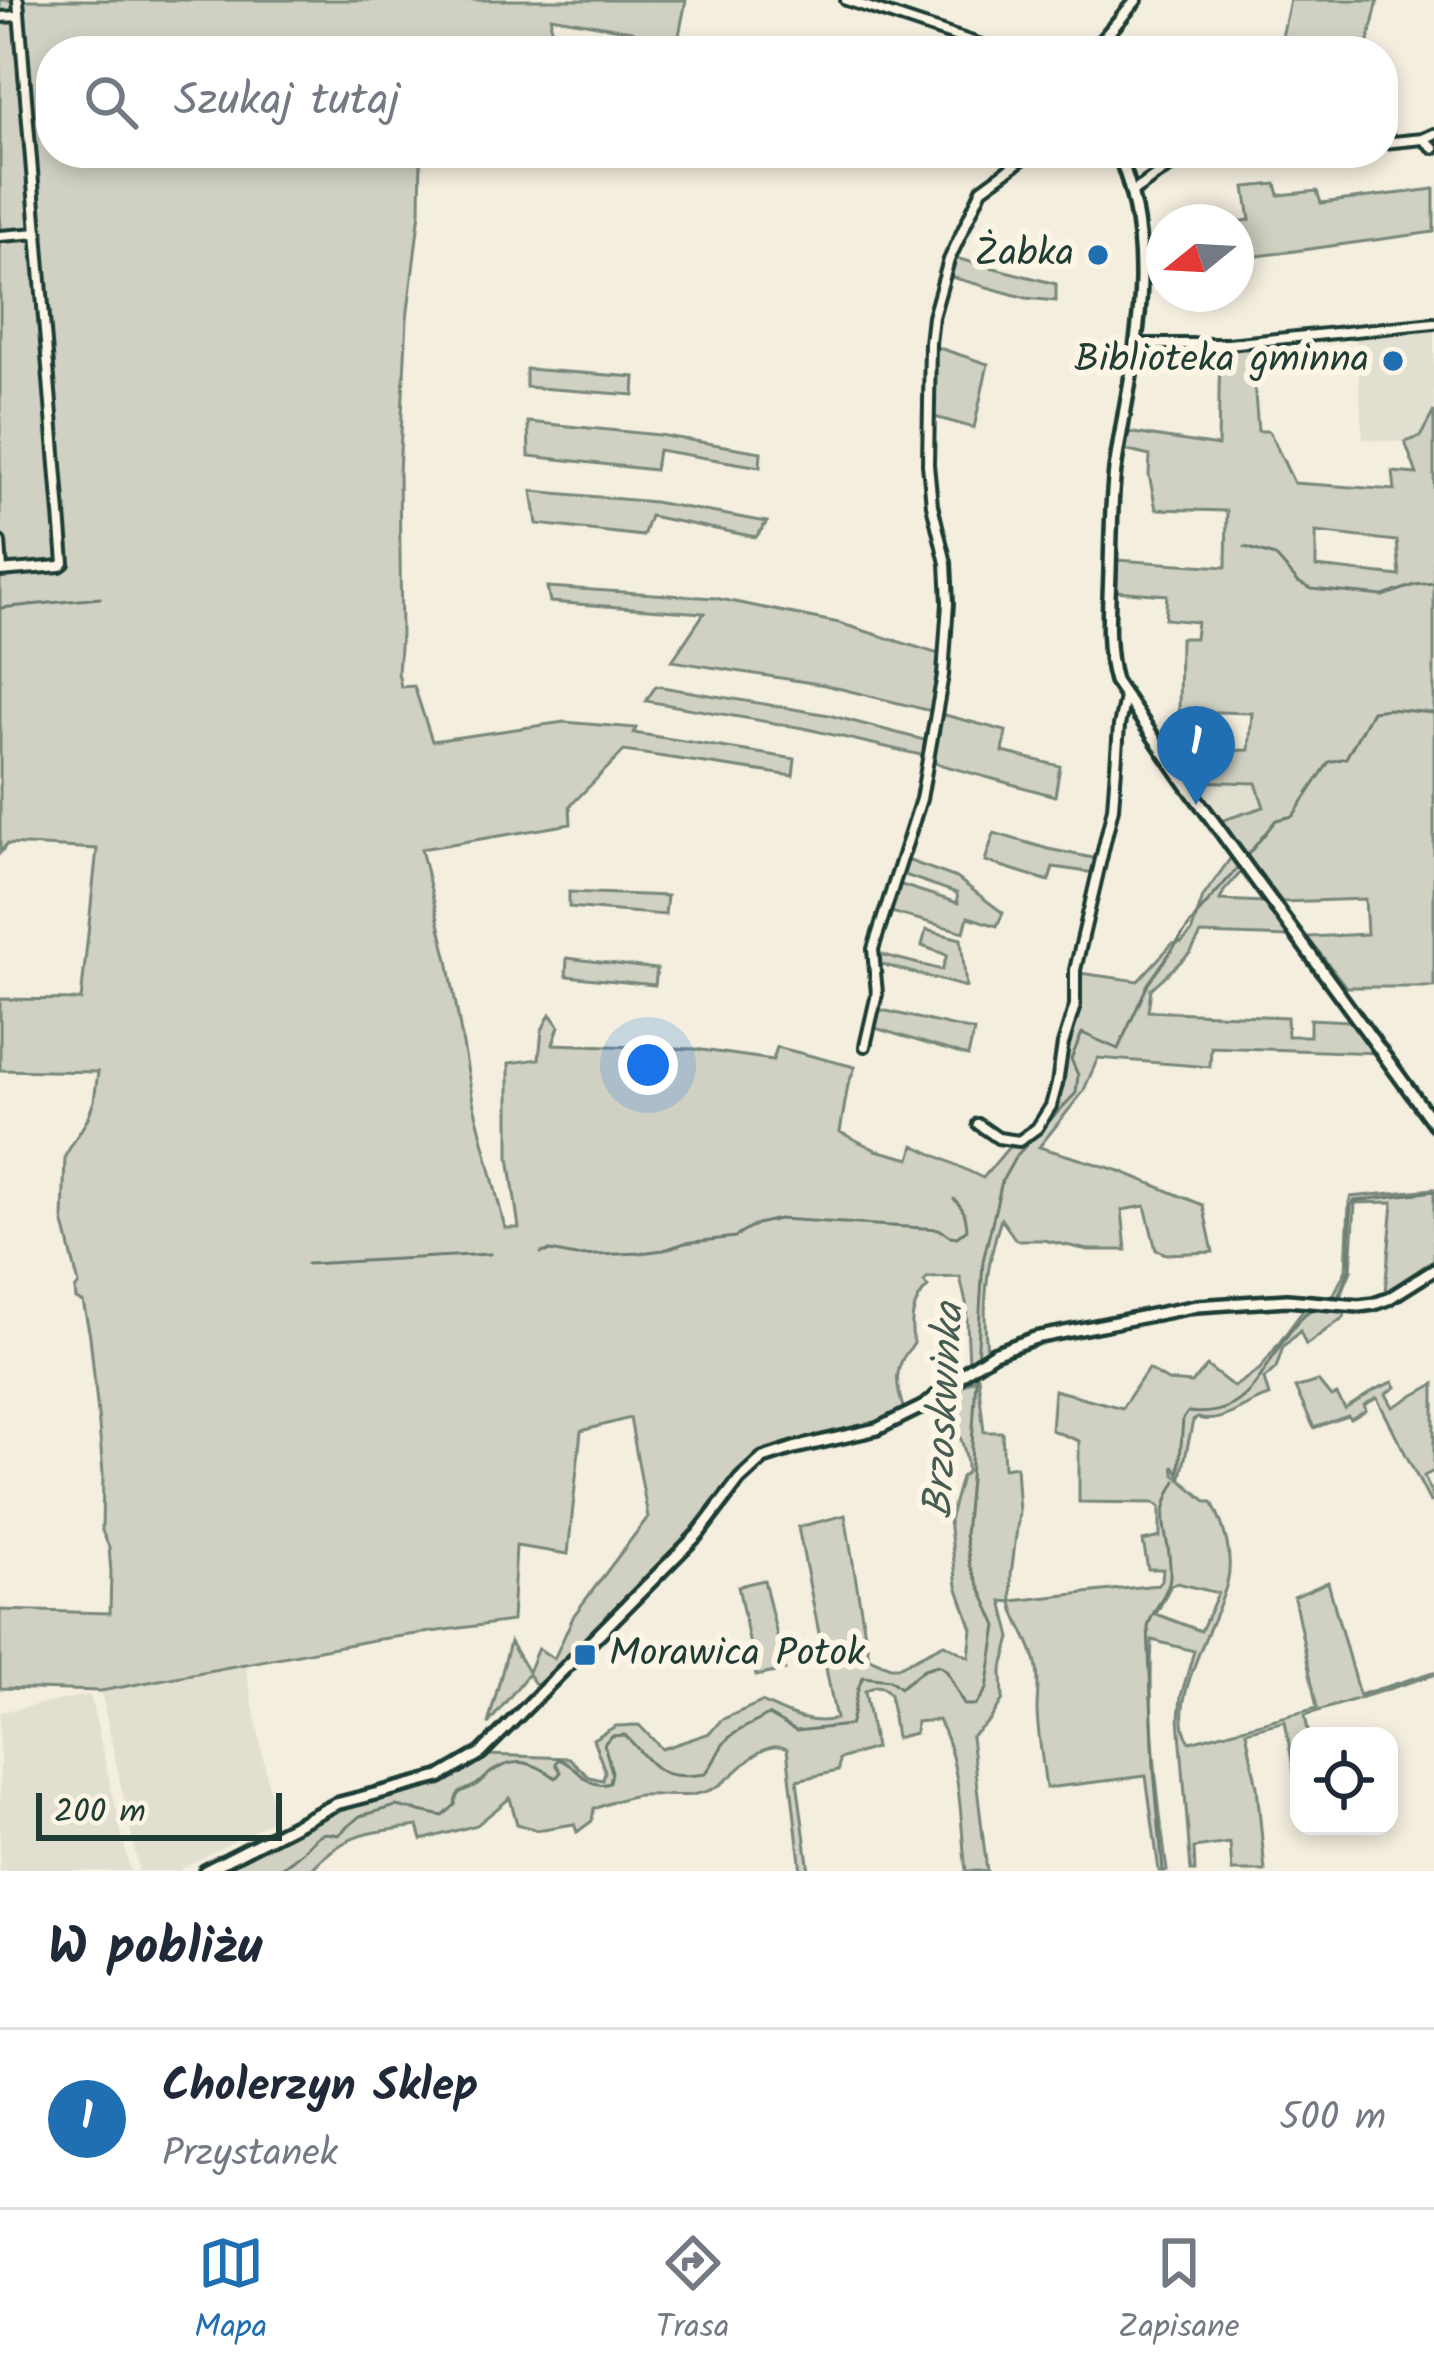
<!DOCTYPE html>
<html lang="pl">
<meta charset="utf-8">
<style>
:root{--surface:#fff;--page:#f6f6f7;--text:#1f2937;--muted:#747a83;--line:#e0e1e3;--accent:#1f6fb2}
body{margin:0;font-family:Kalam,sans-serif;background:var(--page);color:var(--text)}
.controls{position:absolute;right:36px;bottom:36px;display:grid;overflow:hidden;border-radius:24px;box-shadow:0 6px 18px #0003}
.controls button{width:108px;height:108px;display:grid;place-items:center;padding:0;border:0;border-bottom:3px solid var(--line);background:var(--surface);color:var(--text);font:60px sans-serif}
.compass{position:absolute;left:1146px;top:204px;width:108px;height:108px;border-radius:50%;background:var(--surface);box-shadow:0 6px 18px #0003;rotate:252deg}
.scale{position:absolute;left:36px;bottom:30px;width:246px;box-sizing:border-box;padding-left:12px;border:6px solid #1f3d34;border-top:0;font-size:33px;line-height:42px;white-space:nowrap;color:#1f3d34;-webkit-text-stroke:9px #fcf5e5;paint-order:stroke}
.you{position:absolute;left:648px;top:1065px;width:42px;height:42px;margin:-30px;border:9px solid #fff;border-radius:50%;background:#1a73e8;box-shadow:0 0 0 18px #1a73e833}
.badge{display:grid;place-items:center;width:78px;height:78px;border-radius:50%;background:var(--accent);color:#fff;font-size:39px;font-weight:700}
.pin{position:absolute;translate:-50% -99px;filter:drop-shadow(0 3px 6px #0008)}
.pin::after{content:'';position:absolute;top:63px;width:42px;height:36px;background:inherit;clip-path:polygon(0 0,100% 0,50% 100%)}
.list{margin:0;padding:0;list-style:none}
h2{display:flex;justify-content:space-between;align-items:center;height:156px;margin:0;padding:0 48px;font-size:51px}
h2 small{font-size:39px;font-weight:400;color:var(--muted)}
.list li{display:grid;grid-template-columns:78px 1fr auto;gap:36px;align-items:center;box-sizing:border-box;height:180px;padding:0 48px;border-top:3px solid var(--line)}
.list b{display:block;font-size:45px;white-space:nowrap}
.list p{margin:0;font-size:39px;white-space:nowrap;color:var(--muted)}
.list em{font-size:39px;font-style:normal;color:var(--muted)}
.icon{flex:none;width:66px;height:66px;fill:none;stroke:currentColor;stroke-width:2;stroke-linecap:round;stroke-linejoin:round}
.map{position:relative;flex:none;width:1434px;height:1871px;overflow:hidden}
.search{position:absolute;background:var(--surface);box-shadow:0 6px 18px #0003;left:36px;right:36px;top:36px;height:132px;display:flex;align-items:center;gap:30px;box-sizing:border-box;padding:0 42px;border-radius:48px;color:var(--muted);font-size:45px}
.sheet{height:336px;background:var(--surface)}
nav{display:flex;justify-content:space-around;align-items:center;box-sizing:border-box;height:168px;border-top:3px solid var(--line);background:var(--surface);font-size:33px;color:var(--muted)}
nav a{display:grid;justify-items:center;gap:6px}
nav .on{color:var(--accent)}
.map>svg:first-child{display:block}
.built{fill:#e1dfd0}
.green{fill:#d0d1c2;stroke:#78877b;stroke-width:3;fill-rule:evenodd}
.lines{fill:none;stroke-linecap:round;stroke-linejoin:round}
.stream{stroke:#6c7d72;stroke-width:3}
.minor-casing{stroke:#1f3d34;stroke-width:16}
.tertiary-casing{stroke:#1f3d34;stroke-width:18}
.minor{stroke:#fcf5e5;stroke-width:8}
.tertiary{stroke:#fcf5e5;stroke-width:9}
.poi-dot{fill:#1f6fb2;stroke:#fcf5e5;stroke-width:4.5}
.labels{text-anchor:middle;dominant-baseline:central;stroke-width:12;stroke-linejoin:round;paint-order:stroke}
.poi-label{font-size:39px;fill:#1f3d34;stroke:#fcf5e5;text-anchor:end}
.water-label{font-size:42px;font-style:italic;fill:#465d53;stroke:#fcf5e5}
</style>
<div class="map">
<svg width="1434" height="1871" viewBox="0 0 1434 1871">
<rect width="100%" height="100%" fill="#f3eede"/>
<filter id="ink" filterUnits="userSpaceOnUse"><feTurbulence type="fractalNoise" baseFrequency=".00833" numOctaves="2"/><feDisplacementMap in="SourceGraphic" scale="24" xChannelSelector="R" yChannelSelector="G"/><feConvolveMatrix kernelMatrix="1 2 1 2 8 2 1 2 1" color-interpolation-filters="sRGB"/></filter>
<g filter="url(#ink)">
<path class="built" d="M1434 326V411L1420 437 1405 442 1363 439 1356 335Z
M1192 781 1256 783 1264 807 1220 821Z
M245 1664 275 1819 178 1871H139L101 1691Z
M90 1695 130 1871H0V1712Z"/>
<path class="green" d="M0 0H686L676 51H670L631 31 551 17 550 51H51V153H421L420 212 407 319 399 472 401 635 398 672 401 687 414 686 432 741 564 722 636 728 634 733 795 759 793 776 624 751 570 806 571 824 421 849 448 960 473 1101 505 1228H519L509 1157V1063L539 1059 542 1030 550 1014 559 1026 553 1044 695 1049 773 1060 777 1047 855 1067 848 1085 840 1132 876 1150 910 1159 914 1145 983 1178 1008 1148 1032 1136 1054 1106 1067 1044 1079 1009V973L1138 981 1172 944 1182 942 1191 933 1203 897 1232 856 1242 871 1224 891 1220 900 1265 902 1289 937 1201 934 1191 952 1151 989 1148 1011 1287 1017 1288 1036H1310V1019L1350 1021 1376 1053 1211 1047 1210 1067 1098 1058 1083 1092 1039 1147 1120 1171 1203 1205 1213 1252 1166 1254 1156 1250 1145 1206 1122 1210 1126 1250H1088L1043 1240H1016L1001 1219C987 1261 982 1306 987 1351L969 1363 966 1303 960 1277 928 1278 924 1282 928 1287C912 1301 909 1324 914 1344 893 1364 895 1385 904 1410L866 1426 770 1450C732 1470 706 1513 678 1545 633 1594 585 1640 538 1688L528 1674 488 1724 510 1642 528 1672 538 1648 554 1659 574 1615 648 1517 630 1418 581 1431 568 1554 516 1546 512 1621 373 1640 101 1691 0 1688V1610L110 1613 111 1573 109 1547 102 1531 103 1473 98 1414 90 1336 83 1302 76 1299 75 1290 79 1285 63 1219 65 1156 87 1120 94 1101 98 1072 0 1070V999L81 1000 97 849 7 844 0 853Z
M1290 0H1378L1366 51H1279Z
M1276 184 1279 195 1317 191 1321 203 1434 189V232L1236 259V222L1250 220 1245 187Z
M955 258 1056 284V301L1026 298 951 277 948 274Z
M1251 345 1258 431H1269L1294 483 1395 490 1393 472 1417 474 1405 442 1420 437 1434 411V987H1346L1307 937 1367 934 1365 899 1282 902 1220 821 1264 807 1256 783 1192 781 1169 752 1249 750 1252 713 1179 711 1180 638H1195L1197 622 1165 619 1167 595 1115 591 1117 560 1226 567 1227 511 1156 509 1149 475 1150 456 1124 450 1127 432 1218 446 1220 348ZM1316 532 1397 541 1400 576 1316 567Z
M936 347 988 364 974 428 931 416 933 351Z
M526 369 635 377 634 395 526 387Z
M528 422 659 435 761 452 760 467 658 450 655 470 529 456Z
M532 491 654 502 767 522 756 537 650 516 643 536 537 524Z
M547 587 715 598 839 623 942 655 935 712 825 685 672 661 704 613 550 602Z
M656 686 829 715 928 741 925 756 803 728 646 701Z
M941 714 1006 731 1003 752 1060 766 1055 796 931 762Z
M994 833 1048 849 1098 859 1095 873 1053 867 1049 881 985 861Z
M904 859 957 878 1003 913 997 926 968 917 964 932 887 911 895 883 958 903 957 893 899 873Z
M569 892 667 896 665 915 569 907Z
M926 930 961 939 966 987 877 963 876 953 942 970 947 955 922 946Z
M567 958 657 969 655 985 566 976Z
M878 1009 974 1031 968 1056 875 1028Z
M1434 1189V1260L1385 1292 1393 1202 1355 1203 1351 1271 1340 1297 1333 1296 1346 1270 1349 1202 1351 1197Z
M1307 1305 1346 1310 1344 1317 1306 1345 1300 1331 1283 1347 1276 1368 1264 1379 1269 1396C1245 1402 1223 1426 1198 1418L1193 1421 1181 1477 1173 1465 1174 1474 1207 1502H1212C1224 1525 1234 1557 1227 1583 1218 1621 1163 1706 1190 1742L1317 1708 1294 1597 1328 1582 1359 1695 1434 1672V1675L1305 1715 1309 1736H1299V1802L1285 1721 1246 1731 1257 1787 1265 1871H1232L1230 1843 1194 1848 1195 1871H1191L1179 1718 1181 1696 1194 1651 1152 1640C1148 1717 1157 1795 1167 1871H1159L1146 1776 1046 1788C1043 1763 1038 1736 1037 1711 1037 1695 1040 1680 1036 1664 1032 1641 1016 1625 1012 1602L1002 1601 1011 1638 1002 1671 1003 1699 990 1720 971 1737 987 1871H966C960 1822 962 1763 938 1720L916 1722 915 1733 896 1738 890 1694 883 1687 875 1686 865 1691 875 1748 839 1759 838 1771 797 1780 809 1871H801L787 1749C760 1737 737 1777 715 1788 688 1801 668 1793 640 1795 625 1796 608 1804 594 1809L592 1821 577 1832 574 1824 537 1830 517 1824 510 1798 477 1825 422 1840 418 1826C368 1833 345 1832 310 1871H218L326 1814 453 1777 485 1755 569 1758 589 1777 603 1780 605 1771 593 1739 616 1726 639 1725 662 1749 710 1733 721 1720 762 1702C786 1713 809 1726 836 1719L798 1527 845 1515 869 1658 890 1667H898L944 1644 969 1657 972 1629 957 1586 949 1520 961 1477 967 1472C968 1445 952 1424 945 1396L978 1377 984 1432H1002L1004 1468 1016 1466 1019 1512 1011 1575 1012 1601 1157 1585 1162 1580 1163 1569H1148L1143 1541 1160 1537V1507L1154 1503 1079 1502V1441L1051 1430 1054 1390 1122 1408 1148 1369 1168 1381 1192 1383 1207 1366 1234 1387 1260 1369ZM1177 1583 1218 1593 1201 1631 1156 1614 1171 1585Z
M1318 1381 1331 1397 1337 1395 1345 1409 1376 1389 1393 1382 1396 1387 1386 1394 1393 1407 1434 1384V1471L1424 1476 1434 1500 1430 1502 1377 1398 1364 1405 1366 1410 1351 1419 1348 1416 1314 1428 1295 1388Z
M764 1580 785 1670 756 1676 738 1586Z"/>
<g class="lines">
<path class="stream" d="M1245 547 1275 556 1298 582 1311 589 1383 596 1415 585 1434 583
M0 608 100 598
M1246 857 1276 820 1293 816 1329 762 1346 758 1372 711 1388 709 1434 713
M541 1253 550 1251 576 1256 640 1253 664 1250 685 1243 735 1237 757 1224 779 1219 939 1229 950 1236 957 1237 967 1229C966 1215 964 1209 954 1199
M307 1264 490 1254
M1338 1297 1349 1270 1351 1206 1354 1201 1434 1191
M1179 1472 1183 1419 1188 1412C1256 1420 1262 1360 1299 1321 1303 1316 1307 1310 1314 1309 1320 1307 1326 1308 1332 1307
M278 1871C286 1864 296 1858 303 1851 317 1838 318 1829 338 1835L360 1816 396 1806 443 1816 455 1805C457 1789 461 1793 474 1786 477 1785 488 1775 490 1773 515 1755 534 1762 556 1778L561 1772 556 1764 558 1759C579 1765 586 1791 610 1783L612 1772 604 1744 611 1736 625 1735C656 1767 656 1781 705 1774 714 1763 716 1756 722 1746 732 1730 753 1725 768 1715L796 1731 850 1725C856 1709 854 1692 863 1677L890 1680 900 1688 924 1669 938 1665 946 1670 964 1705H976L987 1689 997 1626 970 1565 965 1535 970 1479 983 1261 1002 1181 1016 1156 1076 1093 1078 1075 1071 1059 1082 1033 1118 1049 1148 984 1196 916 1240 865
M1163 1871 1154 1770 1148 1627C1152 1609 1170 1593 1170 1575 1172 1533 1151 1524 1176 1481"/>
<defs>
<path id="minor" d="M846 0 1000 51
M0 17 19 16
M1423 139 1434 148
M1383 143 1423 139 1434 134
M1255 153H1297
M1132 192C1146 184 1158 172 1172 166 1196 154 1222 155 1248 153
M0 236 38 233
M1136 344H1228L1434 323
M0 542 2 570
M0 571 60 566 64 563 18 0
M865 1046 877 994 873 949 921 799 943 675 948 603 946 563 932 505 928 464 930 343 933 317 949 260 982 189 1031 153
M978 1124 998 1138 1019 1141 1037 1128 1051 1106 1057 1084 1063 1044 1075 1005V970L1113 808 1119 726 1125 697"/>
<path id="tertiary" d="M1093 51 1136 0
M1118 153C1163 260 1131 361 1115 470 1111 503 1111 537 1110 571 1109 607 1105 646 1115 681L1183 780 1434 1124
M205 1871 336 1804 440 1777 481 1753 698 1534 739 1480 763 1458 794 1448 877 1429 924 1406 968 1370 994 1353 1035 1338 1197 1306 1287 1300 1359 1306 1374 1304 1388 1299 1434 1270"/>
</defs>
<use href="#minor" class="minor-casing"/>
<use href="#tertiary" class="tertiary-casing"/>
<use href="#minor" class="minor"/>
<use href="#tertiary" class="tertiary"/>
</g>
</g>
<g class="poi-dot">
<circle cx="1098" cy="255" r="12"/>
<circle cx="1393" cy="361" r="12"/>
<rect x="573" y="1643" width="24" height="24" rx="6"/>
</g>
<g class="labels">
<g class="poi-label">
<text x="1074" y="255">Żabka</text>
<text x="1369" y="361">Biblioteka gminna</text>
<text x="609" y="1655" text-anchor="start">Morawica Potok</text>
</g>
<g class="water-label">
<text transform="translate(945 1411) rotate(-87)">Brzoskwinka</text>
</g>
</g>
</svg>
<div class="controls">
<button><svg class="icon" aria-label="locate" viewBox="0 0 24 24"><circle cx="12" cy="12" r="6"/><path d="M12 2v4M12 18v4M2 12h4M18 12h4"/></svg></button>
</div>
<svg class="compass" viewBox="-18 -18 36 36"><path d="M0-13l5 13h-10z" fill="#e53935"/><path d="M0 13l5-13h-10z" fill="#747a83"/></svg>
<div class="scale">200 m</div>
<div class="you"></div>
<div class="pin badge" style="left:1196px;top:805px">1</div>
<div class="search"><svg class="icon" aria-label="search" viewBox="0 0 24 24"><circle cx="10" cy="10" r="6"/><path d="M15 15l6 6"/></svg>Szukaj tutaj</div>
</div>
<section class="sheet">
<h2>W pobliżu<small></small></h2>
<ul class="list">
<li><span class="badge">1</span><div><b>Cholerzyn Sklep</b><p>Przystanek</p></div><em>500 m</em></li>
</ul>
</section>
<nav>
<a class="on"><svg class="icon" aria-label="map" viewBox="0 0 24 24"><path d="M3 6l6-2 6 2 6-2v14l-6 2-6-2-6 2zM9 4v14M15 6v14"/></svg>Mapa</a>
<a><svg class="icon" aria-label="directions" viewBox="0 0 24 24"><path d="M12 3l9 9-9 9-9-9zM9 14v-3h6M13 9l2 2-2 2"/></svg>Trasa</a>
<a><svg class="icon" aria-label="saved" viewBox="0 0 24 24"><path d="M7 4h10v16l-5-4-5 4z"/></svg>Zapisane</a>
</nav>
